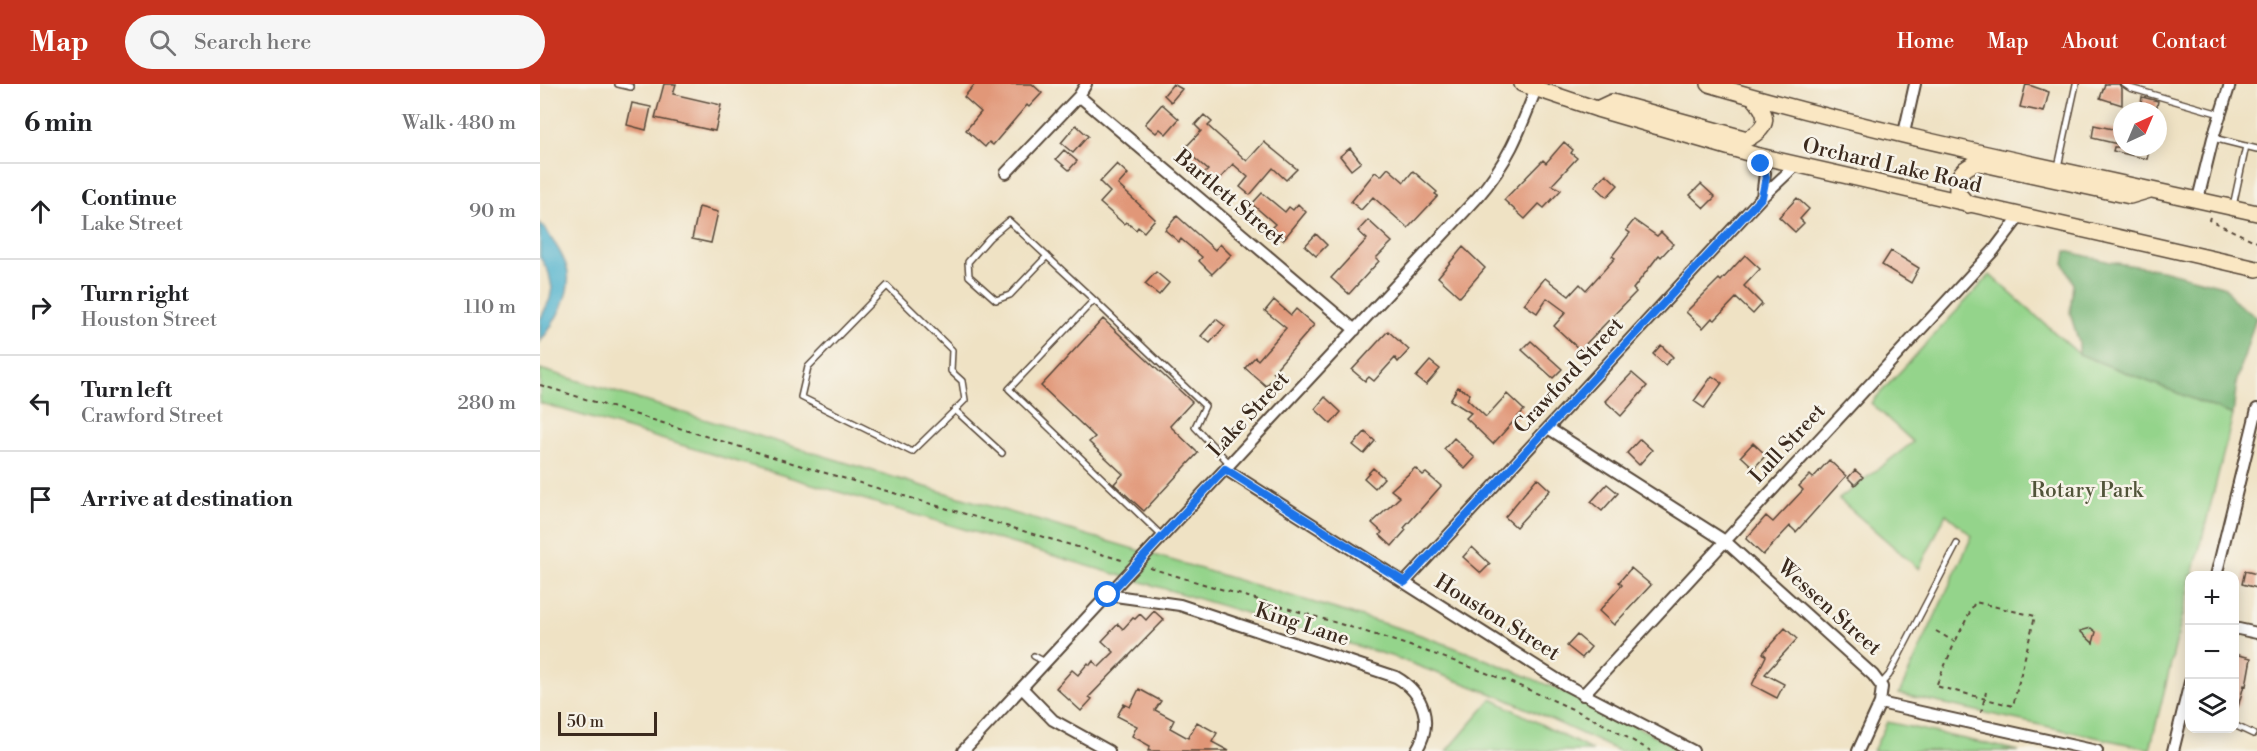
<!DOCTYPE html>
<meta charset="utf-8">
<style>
:root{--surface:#fff;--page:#f6f6f6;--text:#202124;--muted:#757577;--line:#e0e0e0;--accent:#c8321e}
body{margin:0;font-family:"Libre Bodoni",serif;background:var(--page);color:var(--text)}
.controls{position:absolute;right:18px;bottom:18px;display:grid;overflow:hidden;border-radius:12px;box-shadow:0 3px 15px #0003}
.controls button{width:54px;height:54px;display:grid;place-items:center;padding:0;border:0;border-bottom:2px solid var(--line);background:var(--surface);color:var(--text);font:30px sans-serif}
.compass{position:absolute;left:1573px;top:18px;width:54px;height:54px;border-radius:50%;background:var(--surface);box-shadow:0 3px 15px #0003;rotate:44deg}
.scale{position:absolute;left:18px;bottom:15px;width:99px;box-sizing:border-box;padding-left:6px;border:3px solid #3b2a1e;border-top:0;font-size:16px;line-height:21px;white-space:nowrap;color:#3b2a1e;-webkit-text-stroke:4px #f7f3e8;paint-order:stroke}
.stop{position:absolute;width:18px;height:18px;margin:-14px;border:4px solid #1a73e8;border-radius:50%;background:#fff}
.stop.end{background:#1a73e8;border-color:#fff;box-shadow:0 2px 6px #0008}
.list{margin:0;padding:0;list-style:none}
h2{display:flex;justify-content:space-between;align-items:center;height:78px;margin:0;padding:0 24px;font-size:26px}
h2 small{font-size:20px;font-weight:400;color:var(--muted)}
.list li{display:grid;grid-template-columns:39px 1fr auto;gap:18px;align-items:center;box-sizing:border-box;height:96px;padding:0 24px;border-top:2px solid var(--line)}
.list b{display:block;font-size:22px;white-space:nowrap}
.list p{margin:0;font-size:20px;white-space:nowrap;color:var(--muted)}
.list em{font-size:20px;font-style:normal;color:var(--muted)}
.icon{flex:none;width:33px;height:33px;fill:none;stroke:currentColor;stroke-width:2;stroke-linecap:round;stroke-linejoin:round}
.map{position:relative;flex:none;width:1717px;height:667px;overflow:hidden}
header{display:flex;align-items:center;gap:36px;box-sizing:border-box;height:84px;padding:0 30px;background:var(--accent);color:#fff}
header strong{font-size:28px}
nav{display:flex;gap:33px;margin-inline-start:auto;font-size:21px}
.search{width:420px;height:54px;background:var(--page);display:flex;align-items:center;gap:15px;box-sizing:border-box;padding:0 21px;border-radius:33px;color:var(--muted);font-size:22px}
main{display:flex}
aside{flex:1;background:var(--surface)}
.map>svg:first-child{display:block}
.green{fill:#94d48b;stroke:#687f54;stroke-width:1.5}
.forest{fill:#77b677;stroke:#59704a;stroke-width:1.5}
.water{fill:#4fb2ce;stroke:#456e76;stroke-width:1.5}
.building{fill:#e19778}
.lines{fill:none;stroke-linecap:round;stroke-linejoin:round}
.service-casing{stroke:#564637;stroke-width:8}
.minor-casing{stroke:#564637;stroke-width:14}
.secondary-casing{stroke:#564637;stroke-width:18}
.path{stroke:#564637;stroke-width:2;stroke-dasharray:4.5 4.5;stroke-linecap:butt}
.service{stroke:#fff;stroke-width:5}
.minor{stroke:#fff;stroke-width:10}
.secondary{stroke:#fae7c3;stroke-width:15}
.route{stroke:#1a73e8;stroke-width:8}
.labels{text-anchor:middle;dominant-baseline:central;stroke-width:5;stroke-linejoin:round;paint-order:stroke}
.street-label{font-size:21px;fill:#3b2a1e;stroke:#f7f3e8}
.park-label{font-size:21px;fill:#515439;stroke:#f7f3e8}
</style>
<header>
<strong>Map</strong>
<div class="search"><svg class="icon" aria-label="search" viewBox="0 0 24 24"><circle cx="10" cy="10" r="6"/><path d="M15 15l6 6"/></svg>Search here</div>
<nav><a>Home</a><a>Map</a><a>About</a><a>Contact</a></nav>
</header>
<main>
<aside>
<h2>6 min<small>Walk · 480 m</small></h2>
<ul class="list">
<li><svg class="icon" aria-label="ahead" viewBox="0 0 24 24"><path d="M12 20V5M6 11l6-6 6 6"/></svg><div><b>Continue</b><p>Lake Street</p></div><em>90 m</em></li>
<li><svg class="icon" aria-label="right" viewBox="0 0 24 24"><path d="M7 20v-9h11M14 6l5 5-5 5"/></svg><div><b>Turn right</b><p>Houston Street</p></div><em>110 m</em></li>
<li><svg class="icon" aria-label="left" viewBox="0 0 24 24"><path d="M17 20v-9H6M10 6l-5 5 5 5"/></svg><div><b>Turn left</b><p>Crawford Street</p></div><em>280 m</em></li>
<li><svg class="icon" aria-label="arrive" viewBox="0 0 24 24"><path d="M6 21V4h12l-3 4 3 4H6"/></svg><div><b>Arrive at destination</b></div></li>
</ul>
</aside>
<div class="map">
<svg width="1717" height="667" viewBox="0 0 1717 667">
<rect width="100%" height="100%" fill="#f7f3e8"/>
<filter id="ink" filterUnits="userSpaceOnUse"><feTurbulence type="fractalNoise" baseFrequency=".0167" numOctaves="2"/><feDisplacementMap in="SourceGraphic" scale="12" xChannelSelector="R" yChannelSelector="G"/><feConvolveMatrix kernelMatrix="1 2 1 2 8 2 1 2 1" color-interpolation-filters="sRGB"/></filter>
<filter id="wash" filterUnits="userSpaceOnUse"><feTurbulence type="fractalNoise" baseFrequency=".008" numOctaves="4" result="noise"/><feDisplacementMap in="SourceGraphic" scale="24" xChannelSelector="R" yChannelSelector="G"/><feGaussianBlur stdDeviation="1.35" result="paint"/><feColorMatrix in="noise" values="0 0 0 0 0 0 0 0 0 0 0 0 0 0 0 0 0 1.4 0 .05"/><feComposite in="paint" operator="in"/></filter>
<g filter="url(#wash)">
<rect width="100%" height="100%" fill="#efe2c4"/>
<path class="green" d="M1450 191 1539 270 1693 331 1653 491 1650 492 1649 506 1610 665 1359 610 1432 452 1406 430 1379 485 1299 415 1373 358 1331 319Z
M0 285 369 398 872 548C966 581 1056 620 1144 667H1079L966 615 854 573 0 319Z
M952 615 1053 667H907Z
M1347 638 1479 667H1333Z"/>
<path class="forest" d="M1526 167 1570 178 1622 186 1686 203 1694 217 1716 233 1697 296 1693 331 1539 270V259L1530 229 1533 199 1524 180Z"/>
<path class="water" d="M0 139C9 150 23 170 27 184 34 208 14 240 0 258V236L10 215 12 204 9 189 0 173Z"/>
<g id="blocks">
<path class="building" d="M124 0H136L133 10 181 21 175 47 115 34Z
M435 0H492L502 9 489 23 487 21 453 61 449 58 445 63 426 46 441 28 424 13Z
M633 0 642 5 631 18 624 11Z
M1486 0 1509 8 1504 28 1480 23Z
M1565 0H1579L1582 5V21L1560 14Z
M1602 13 1618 17 1616 27H1600Z
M92 19 111 23 106 46 87 41Z
M622 20 639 35 626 50 620 45 616 49 605 40Z
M664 31 672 38 668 42 707 77 724 58 757 85 746 96 733 84 710 111 700 103 708 93 693 80 675 100 664 90 668 86 644 65 661 47 655 41Z
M536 41 548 52 533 69 521 59Z
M1554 41 1582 47V61L1552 54Z
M1024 58 1033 66 1031 69 1037 74 1012 101 1021 106 1004 124 999 120 985 135 964 116 1003 76 1006 79Z
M1574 63H1610L1607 75 1573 67Z
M810 64 821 78 811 86 800 72Z
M524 66 537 77 529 86 516 75Z
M577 80 588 90 578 101 615 135 604 148 598 143 596 146 586 138 584 140 560 119 570 108 560 98Z
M848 84 864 98 873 87 897 108 895 110 898 112 868 144 833 113 821 126 811 118 835 88 841 92Z
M1066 90 1078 101 1067 113 1055 102Z
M1161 100 1175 113 1164 124 1150 111Z
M722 109 745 128 749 123 753 126 758 120 766 128 743 156 734 148 736 146 732 143 735 140 712 120Z
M1257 114 1269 125 1260 135 1264 139 1255 148 1239 133Z
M159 123 178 128 171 159 152 155Z
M637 132 675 166 680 160 691 171 672 190 659 177 662 173 641 155 639 158 625 146Z
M828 136 852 158 836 174 839 177 809 210 791 194 827 155 818 147Z
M1094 136 1117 152 1121 148 1133 160 1121 173 1119 171 1093 205 1096 208 1040 266 1014 242 1026 228 1007 214 997 229 984 220 1005 194 1029 212 1040 200 1046 206 1075 174 1072 172 1090 149 1086 146Z
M776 150 787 161 776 172 765 162Z
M923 163 945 184 920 213 898 193Z
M1351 167 1379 184 1371 199 1342 181Z
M1205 171 1220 185 1204 202 1222 220 1213 230 1196 214 1175 236 1172 234 1163 244 1146 228 1179 195 1181 197Z
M616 188 629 199 619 211 605 200Z
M734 216 751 231 756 225 774 241 733 288 736 291 726 302 705 284 715 273 718 276 746 244 725 227Z
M563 235 652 318 630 342 658 369 604 427 574 400 583 390 549 358 555 353 501 302Z
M676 235 685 242 670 259 661 252Z
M848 247 869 266 858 278 855 274 834 297 829 293 825 297 812 286Z
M991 257 1022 285 1013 294 982 266Z
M1121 261 1133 273 1125 281 1113 270Z
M890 277 900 285 886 301 876 293Z
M1092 289 1107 302 1081 332 1065 317Z
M1172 292 1182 299 1164 324 1154 317Z
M918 303 930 310 927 315 946 333 967 310 984 326 953 360 926 334 931 329 910 316Z
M785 313 801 328 791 340 775 325Z
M825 348 835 357 824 370 813 361Z
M914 354 935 374 925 385 904 365Z
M1100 355 1112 366 1099 381 1087 369Z
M1213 359 1226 371 1214 384 1201 372Z
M1289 376 1306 392 1256 448 1250 442 1223 471 1206 455 1226 432 1233 438 1263 406 1259 402 1270 391 1273 394Z
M833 384 844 394 835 404 824 394Z
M875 384 883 391 886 389 901 402 864 444 866 446 852 462 840 451 842 448 832 439 860 413 851 406Z
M1315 386 1323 393 1315 401 1308 394Z
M997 394 1010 406 976 443 965 433Z
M1067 400 1078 409 1062 427 1051 418Z
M932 463 950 480 941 489 923 473Z
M1091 484 1111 501 1074 541 1059 527 1082 501 1079 498Z
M1705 487 1717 490V504L1702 500Z
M614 527 624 536 549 613 552 615 541 627 516 604 532 586 538 591 548 579 550 581 553 577 559 583 574 568 562 557 578 540 583 545 593 534 595 535 600 530 606 536Z
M1245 544 1257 555 1225 590 1244 600 1237 614 1212 601 1226 572 1223 569Z
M1551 544 1556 548 1553 559 1540 547Z
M1037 551 1051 563 1042 574 1027 562Z
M1695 570 1711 574 1706 602 1704 601 1698 623H1695Z
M599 605 621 617 615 626 634 636 630 644 648 654 657 638 677 649 672 658 689 667H608L610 662 592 652 597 642 577 632 584 620 590 623Z"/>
</g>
</g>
<g filter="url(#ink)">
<use href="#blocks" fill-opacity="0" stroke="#564637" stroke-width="1.5"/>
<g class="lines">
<defs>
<path id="service" d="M78 0 91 3
M1584 0 1590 4 1680 30
M1673 54 1717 65
M1518 83 1536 0
M1693 122 1706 62
M507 172 470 211 456 216 429 192 428 178 449 154 469 137 554 216
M415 326 425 316 422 297 411 287 412 266 347 202 268 283 261 313 372 368 415 326 462 369
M622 452 469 305 554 216 665 322 655 343 690 380
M494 572 505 578
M1341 600 1349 591 1417 460
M1694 641 1713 650"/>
<path id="minor" d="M539 12 815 246
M1364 49 1375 0
M1215 71 1225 89 1222 113
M466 89 539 12 546 0
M1658 115 1673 54 1690 0
M1008 344 1185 457 1333 591 1342 603 1340 619 1557 667
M685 385 1026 601 1153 667
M1676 492 1717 325
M865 498 1222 113 1256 81
M568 511 640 521 856 593C884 609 894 639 876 667
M1694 544 1717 549
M482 604 513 636 569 667
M1043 611 1454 166 1479 133
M423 667 937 114C968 78 979 49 996 5
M1318 667 1340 619
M1633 667 1650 598"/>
<path id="secondary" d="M982 0 1057 25 1215 71 1717 185
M1169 0C1349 53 1534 88 1717 129
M1057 25 1072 18 1207 55C1230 43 1229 31 1213 13
M1428 121 1417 108C1416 92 1423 82 1439 79L1590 112 1610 106"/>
</defs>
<use href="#service" class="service-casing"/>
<use href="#minor" class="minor-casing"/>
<use href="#secondary" class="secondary-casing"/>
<path class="path" d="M1670 133 1669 136 1717 158
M0 301 262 382 585 477
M610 484C751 527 896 562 1030 624 1058 636 1084 652 1111 667
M1396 547 1415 558 1396 602 1473 622 1495 532 1435 518 1415 558
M1441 629 1446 608"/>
<use href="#service" class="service"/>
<use href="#minor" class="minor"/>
<use href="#secondary" class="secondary"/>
</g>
</g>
<g class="lines" filter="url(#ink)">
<path class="route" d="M568 511 685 385 865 498 1222 113 1226 93 1221 80"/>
</g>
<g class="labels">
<g class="street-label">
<text transform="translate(1352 82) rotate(13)">Orchard Lake Road</text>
<text transform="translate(689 114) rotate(40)">Bartlett Street</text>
<text transform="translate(1029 292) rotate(-47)">Crawford Street</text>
<text transform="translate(709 331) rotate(-47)">Lake Street</text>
<text transform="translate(1248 360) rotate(-47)">Lull Street</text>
<text transform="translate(1289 524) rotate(42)">Wessen Street</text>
<text transform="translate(957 534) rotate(32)">Houston Street</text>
<text transform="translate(762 541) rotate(18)">King Lane</text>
</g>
<g class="park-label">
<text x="1547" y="407">Rotary Park</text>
</g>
</g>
</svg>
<div class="controls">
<button>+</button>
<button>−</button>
<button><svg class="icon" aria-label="layers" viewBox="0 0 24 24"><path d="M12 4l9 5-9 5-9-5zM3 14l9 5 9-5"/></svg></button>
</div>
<svg class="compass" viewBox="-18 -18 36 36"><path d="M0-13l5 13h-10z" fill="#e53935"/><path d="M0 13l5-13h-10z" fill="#757577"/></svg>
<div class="scale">50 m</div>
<div class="stop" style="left:568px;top:511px"></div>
<div class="stop end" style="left:1221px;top:80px"></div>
</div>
</main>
